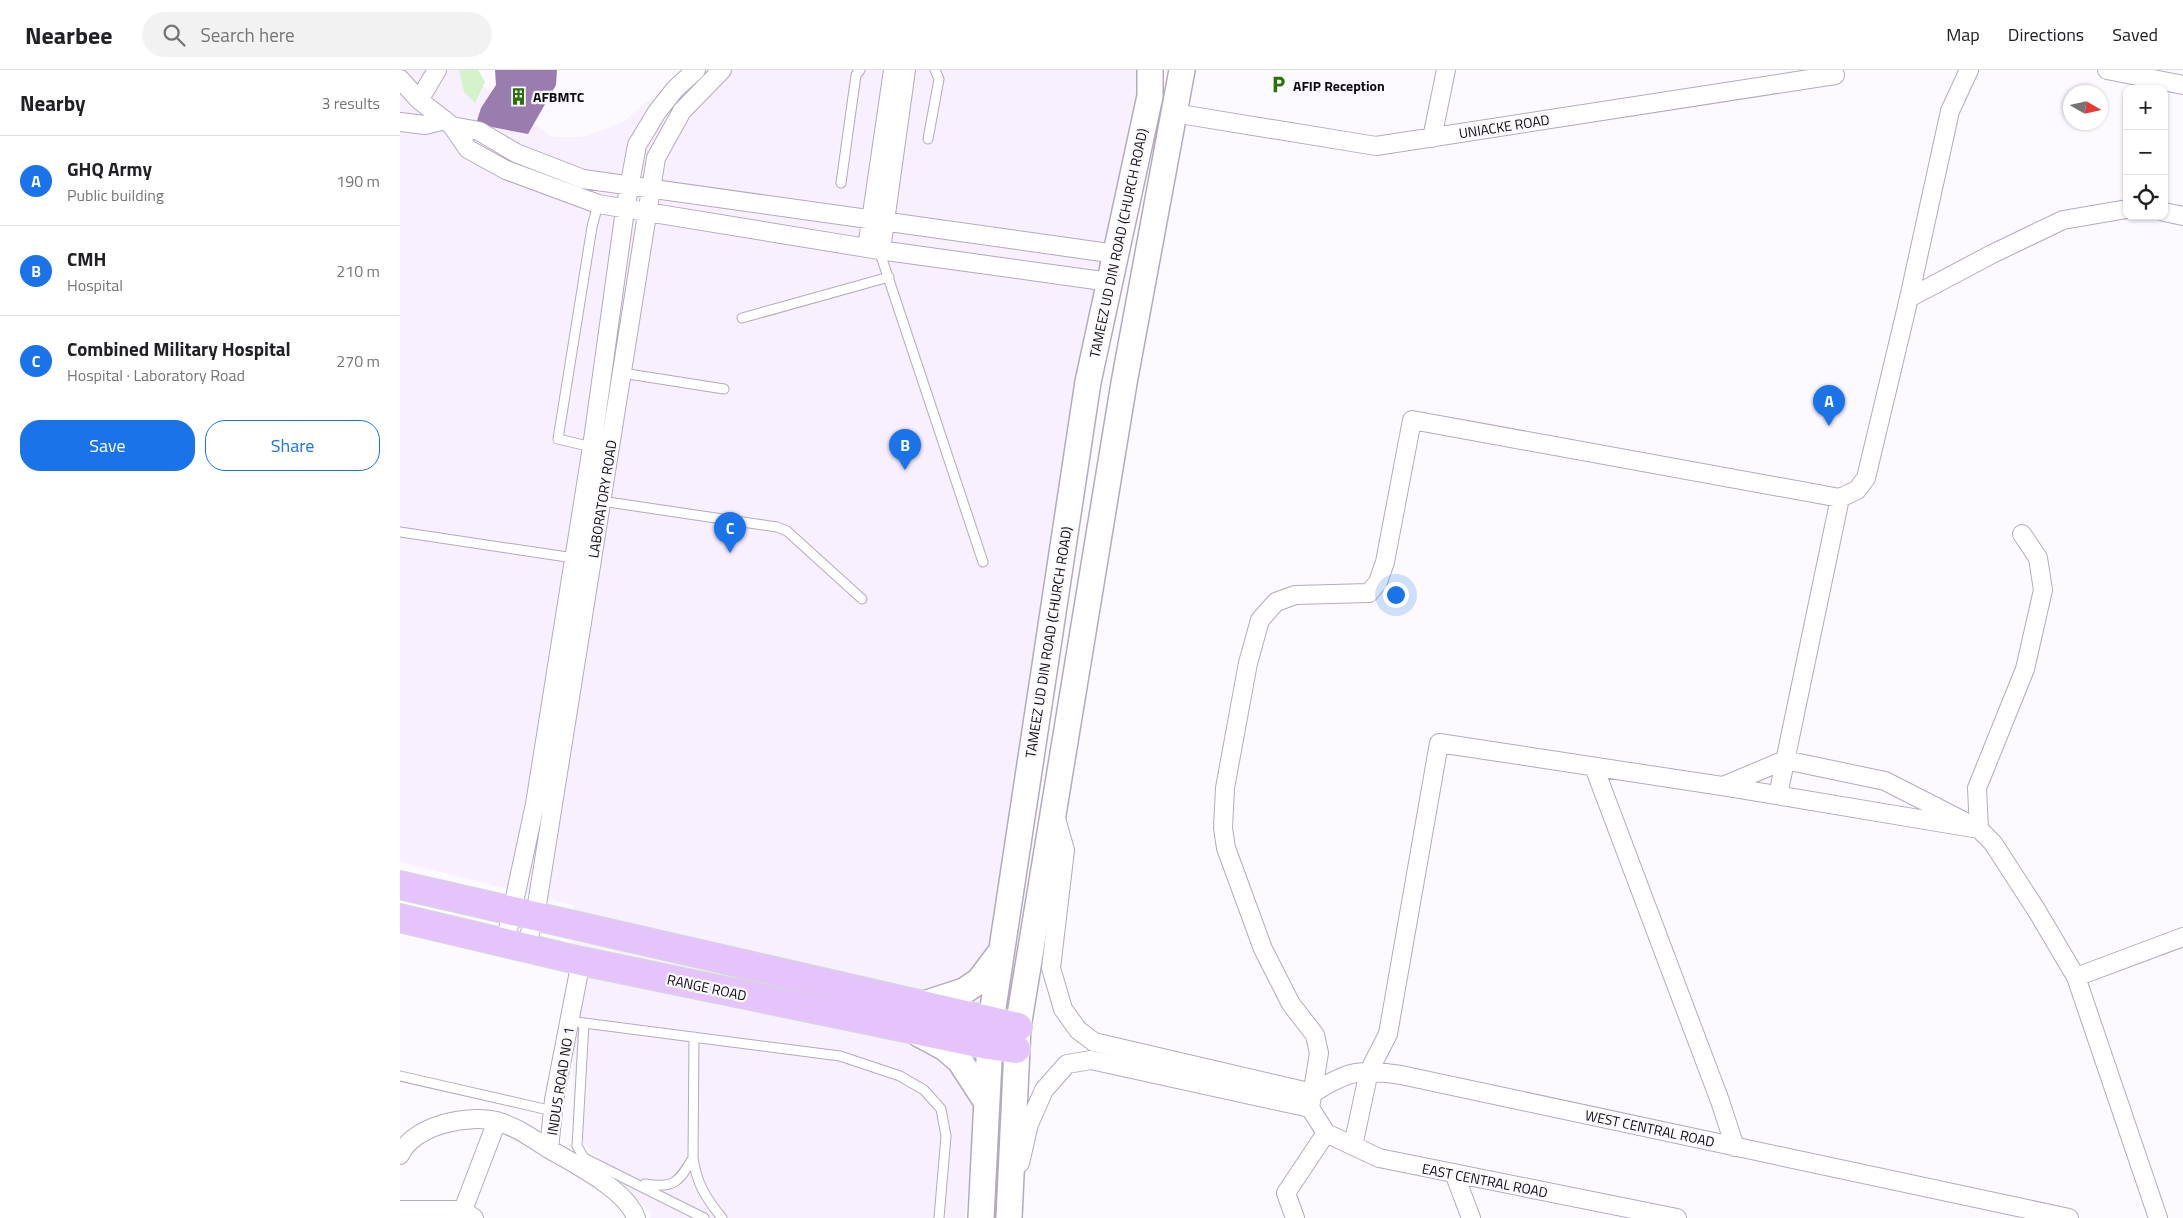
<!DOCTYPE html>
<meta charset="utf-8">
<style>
:root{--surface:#fff;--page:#f2f2f2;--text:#202124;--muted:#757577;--line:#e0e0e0;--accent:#1a73e8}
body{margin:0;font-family:"Titillium Web",sans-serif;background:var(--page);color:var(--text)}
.controls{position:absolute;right:15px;top:15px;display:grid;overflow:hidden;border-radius:10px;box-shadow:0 1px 4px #0004}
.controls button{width:45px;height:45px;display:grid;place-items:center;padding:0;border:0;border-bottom:1px solid var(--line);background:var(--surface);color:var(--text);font:25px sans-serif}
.compass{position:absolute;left:1663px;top:15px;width:45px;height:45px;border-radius:50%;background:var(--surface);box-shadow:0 1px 4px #0004;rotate:99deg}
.you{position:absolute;left:995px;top:524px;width:18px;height:18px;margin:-12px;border:4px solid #fff;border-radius:50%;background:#1a73e8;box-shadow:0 0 0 8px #1a73e833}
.badge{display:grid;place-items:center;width:32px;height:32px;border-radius:50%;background:var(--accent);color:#fff;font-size:16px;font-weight:700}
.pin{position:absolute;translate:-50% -41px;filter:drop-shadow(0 1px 2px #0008)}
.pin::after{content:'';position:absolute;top:26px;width:18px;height:15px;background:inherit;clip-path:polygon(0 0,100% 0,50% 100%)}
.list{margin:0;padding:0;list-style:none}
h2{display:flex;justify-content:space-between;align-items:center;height:65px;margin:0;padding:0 20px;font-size:21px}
h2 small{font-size:16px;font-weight:400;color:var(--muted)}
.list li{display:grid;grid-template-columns:32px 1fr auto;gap:15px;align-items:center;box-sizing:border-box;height:90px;padding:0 20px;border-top:1px solid var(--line)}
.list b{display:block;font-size:19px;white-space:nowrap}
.list p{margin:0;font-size:16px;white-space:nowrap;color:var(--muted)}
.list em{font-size:16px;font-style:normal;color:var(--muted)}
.actions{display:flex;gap:10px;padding:15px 20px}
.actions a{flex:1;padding:11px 0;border:1px solid var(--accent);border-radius:20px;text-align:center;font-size:18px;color:var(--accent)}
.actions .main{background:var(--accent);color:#fff}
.icon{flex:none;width:28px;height:28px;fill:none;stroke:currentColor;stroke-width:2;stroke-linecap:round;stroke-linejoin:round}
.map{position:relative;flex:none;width:1783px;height:1148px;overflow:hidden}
header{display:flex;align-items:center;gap:30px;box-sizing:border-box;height:70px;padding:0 25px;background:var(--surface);border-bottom:1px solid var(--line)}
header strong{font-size:24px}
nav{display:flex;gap:28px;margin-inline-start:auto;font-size:18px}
.search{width:350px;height:45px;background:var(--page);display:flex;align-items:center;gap:12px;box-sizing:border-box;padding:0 18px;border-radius:28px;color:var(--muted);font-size:19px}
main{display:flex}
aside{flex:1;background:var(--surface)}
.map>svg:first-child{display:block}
.built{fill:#f8efff}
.green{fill:#d4f3cb}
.building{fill:#9a7dae}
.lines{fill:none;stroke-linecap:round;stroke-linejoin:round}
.lane-casing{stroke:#b4aabc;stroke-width:11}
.street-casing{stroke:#b4aabc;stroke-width:20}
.secondary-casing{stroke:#b4aabc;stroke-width:28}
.primary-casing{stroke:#d8d8d9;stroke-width:30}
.lane{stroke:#fff;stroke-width:9}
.street{stroke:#fff;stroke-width:18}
.secondary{stroke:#fff;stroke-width:25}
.primary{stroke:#e4c4fb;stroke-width:28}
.labels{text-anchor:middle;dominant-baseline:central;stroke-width:4.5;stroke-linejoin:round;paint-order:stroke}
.poi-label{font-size:14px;font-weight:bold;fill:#0e0b11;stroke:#fcfafe;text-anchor:start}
.street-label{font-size:14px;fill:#0e0b11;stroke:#fcfafe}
</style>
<header>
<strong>Nearbee</strong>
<div class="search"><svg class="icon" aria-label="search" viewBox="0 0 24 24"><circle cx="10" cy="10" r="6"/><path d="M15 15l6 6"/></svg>Search here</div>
<nav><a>Map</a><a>Directions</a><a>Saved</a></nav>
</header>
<main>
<aside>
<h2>Nearby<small>3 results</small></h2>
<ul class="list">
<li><span class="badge">A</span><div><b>GHQ Army</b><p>Public building</p></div><em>190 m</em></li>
<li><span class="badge">B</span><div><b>CMH</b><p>Hospital</p></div><em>210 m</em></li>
<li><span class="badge">C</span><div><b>Combined Military Hospital</b><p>Hospital · Laboratory Road</p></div><em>270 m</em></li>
</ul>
<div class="actions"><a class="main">Save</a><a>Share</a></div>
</aside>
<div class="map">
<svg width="1783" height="1148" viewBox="0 0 1783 1148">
<rect width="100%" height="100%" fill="#fcfafe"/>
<path class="built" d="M0 0H62L152 67H184L223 52 285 0H742L605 783 565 1148H250L251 1144 173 1062V835L0 792Z"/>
<path class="green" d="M59 0H78L85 12 75 33 64 22Z"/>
<path class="building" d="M95 0H157L156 15 128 64 76 54 81 38 96 15Z"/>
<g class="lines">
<defs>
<path id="lane" d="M528 69 539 9 535 0
M441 113 456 5 460 0
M479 180 583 492
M342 248 489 207
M222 303 324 319
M192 377 158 369 192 157 198 134
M201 431 377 457 387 461 462 529
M0 462 174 488
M169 951 440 986 500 1006 524 1020 541 1039 546 1066 539 1148
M184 953 177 1076 184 1088 304 1148
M294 967 293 1088C297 1114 305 1127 322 1148
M0 1006 153 1041
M245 1114C275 1119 279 1111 293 1088"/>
<path id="street" d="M1707 0 1783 15
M0 9 19 30 52 56 68 79 106 100 198 134 479 180 710 212
M19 30 37 0
M774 43 976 76 1435 5
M0 52 25 55 45 50
M52 56 79 61 116 83 183 109 716 184
M1032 68 1046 0
M1764 142 1783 146
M467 178 493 0
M481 180 506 0
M1509 228 1592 184 1663 150 1727 139
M1194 697 1320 1031 1335 1077
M1323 716 1385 690 1485 711 1579 759 1593 773 1637 841 1676 907 1758 1148
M1378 725 1440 428
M655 745 665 780 651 898 663 939 678 960 694 972 913 1023
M1579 759 1577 718 1625 599 1643 520 1638 488 1622 464
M105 874 135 734 192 377 225 140 237 75 257 42 275 19 296 0
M125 878 135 847 256 88 282 41 322 0
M181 891 154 1030 149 1079C173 1093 227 1120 236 1148
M1676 907 1783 867
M913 1023C949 1000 960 999 1001 1005L1669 1148
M910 1038 919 983 915 965 891 934 863 879 826 778 823 758 825 718 848 593 860 550 876 532 895 525 969 523 978 512 985 492 1012 350 1440 428 1457 420 1466 408 1509 228 1550 41 1569 0
M910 1038 926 1063 979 1088 1277 1148
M953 1076 969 1001 988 964 1039 673 1322 716 1579 759
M0 1085C13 1055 70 1043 99 1052 117 1057 133 1069 149 1079
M620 1093 629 1054 644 1020 667 994 691 990 910 1038
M1054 1103 1071 1148
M0 1140H63L74 1148
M63 1140 97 1051
M895 1148 886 1123 926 1063"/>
<path id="secondary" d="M521 935 564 921 579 911 600 883
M519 964 545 978 560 991 586 1031
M581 1148 591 951 688 312 750 26V0
M609 1148 618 957 724 313 782 0"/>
<path id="primary" d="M0 815 618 957
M0 848 181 891 588 975 616 979"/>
</defs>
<use href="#lane" class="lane-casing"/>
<use href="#street" class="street-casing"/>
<use href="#secondary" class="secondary-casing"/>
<use href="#primary" class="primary-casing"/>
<use href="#lane" class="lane"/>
<use href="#street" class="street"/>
<use href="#secondary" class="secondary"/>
<use href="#primary" class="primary"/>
</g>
<defs>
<symbol id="parking-bare" viewBox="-9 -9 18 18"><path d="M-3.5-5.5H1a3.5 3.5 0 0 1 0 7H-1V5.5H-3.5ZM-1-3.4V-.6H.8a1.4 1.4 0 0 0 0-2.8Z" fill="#2c700b" stroke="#fcfafe" stroke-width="2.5" paint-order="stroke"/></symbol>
<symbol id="building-bare" viewBox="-9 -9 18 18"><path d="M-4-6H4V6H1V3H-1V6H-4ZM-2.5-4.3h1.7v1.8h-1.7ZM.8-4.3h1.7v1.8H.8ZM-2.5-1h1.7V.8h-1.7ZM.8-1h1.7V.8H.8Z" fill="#2c700b" stroke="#fcfafe" stroke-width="2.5" paint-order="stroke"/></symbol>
</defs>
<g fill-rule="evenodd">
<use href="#parking-bare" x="866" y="2" width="25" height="25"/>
<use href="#building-bare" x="106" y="14" width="25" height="25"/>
</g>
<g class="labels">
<g class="poi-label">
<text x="893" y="15">AFIP Reception</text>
<text x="133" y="26">AFBMTC</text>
</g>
<g class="street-label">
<text transform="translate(1104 56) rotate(-9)">UNIACKE ROAD</text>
<text transform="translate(718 173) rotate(-78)">TAMEEZ UD DIN ROAD (CHURCH ROAD)</text>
<text transform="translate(202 429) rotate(-81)">LABORATORY ROAD</text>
<text transform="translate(648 572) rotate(-81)">TAMEEZ UD DIN ROAD (CHURCH ROAD)</text>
<text transform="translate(307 917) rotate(12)">RANGE ROAD</text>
<text transform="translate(160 1011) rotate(-81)">INDUS ROAD NO 1</text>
<text transform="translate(1250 1058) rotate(12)">WEST CENTRAL ROAD</text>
<text transform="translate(1085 1110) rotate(11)">EAST CENTRAL ROAD</text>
</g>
</g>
</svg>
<div class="controls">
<button>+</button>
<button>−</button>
<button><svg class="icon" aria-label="locate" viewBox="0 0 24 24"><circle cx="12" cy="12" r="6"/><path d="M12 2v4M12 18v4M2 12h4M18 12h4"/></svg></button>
</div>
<svg class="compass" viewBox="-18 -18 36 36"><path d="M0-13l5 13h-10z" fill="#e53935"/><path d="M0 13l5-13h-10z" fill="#757577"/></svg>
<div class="you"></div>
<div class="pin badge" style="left:1429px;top:356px">A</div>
<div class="pin badge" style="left:505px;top:400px">B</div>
<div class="pin badge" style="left:330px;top:483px">C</div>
</div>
</main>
